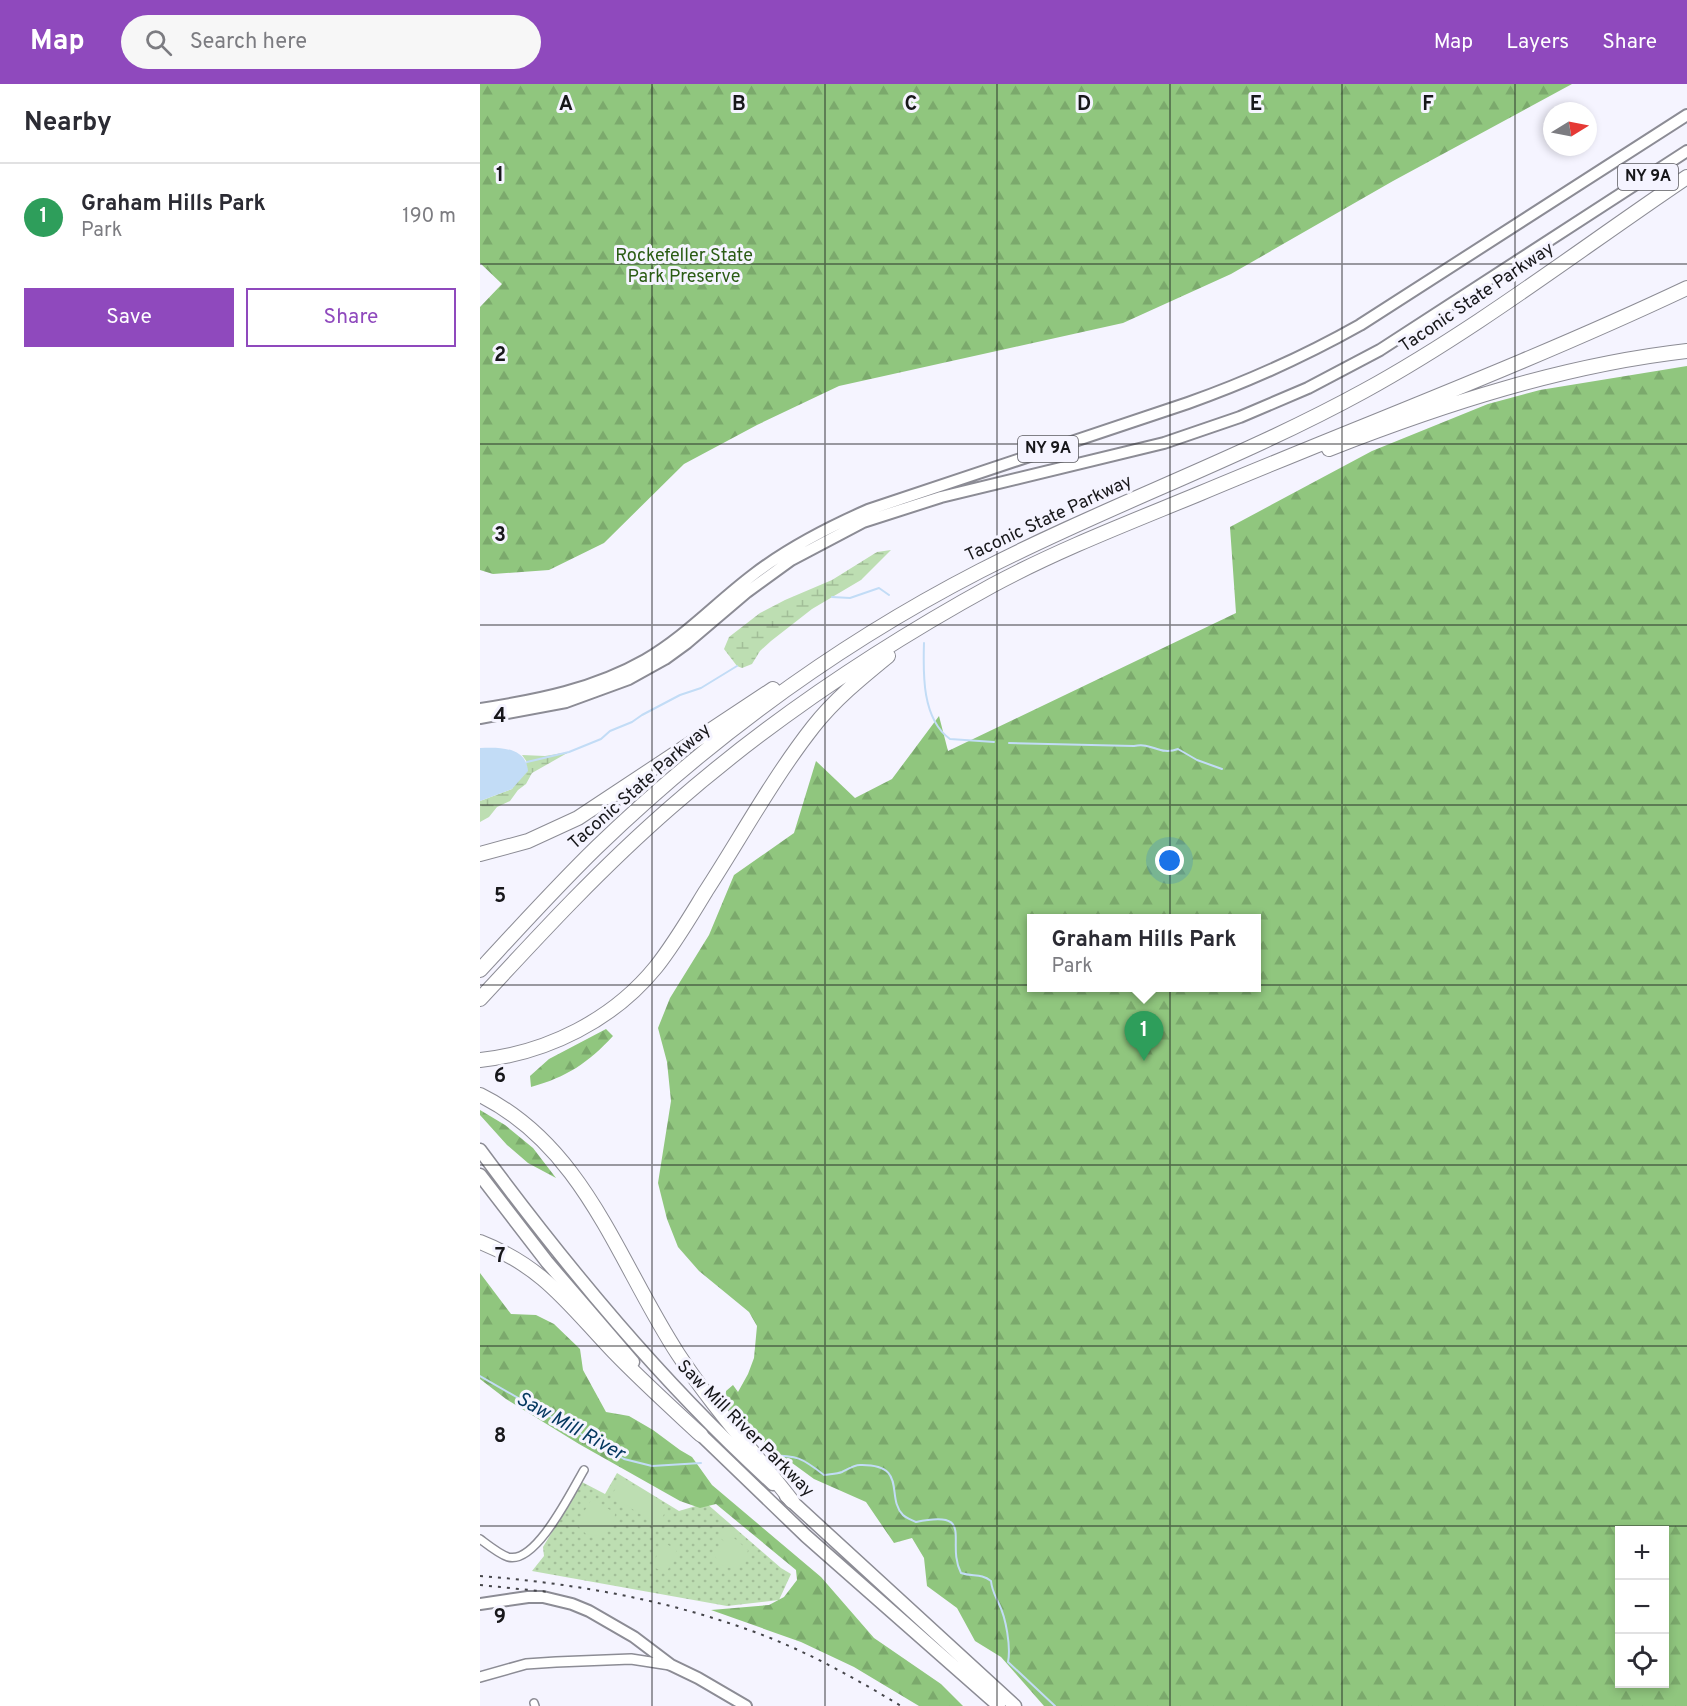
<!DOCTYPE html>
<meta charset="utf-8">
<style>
:root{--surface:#fff;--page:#f7f7f7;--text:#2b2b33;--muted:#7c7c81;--line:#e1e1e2;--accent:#8f49bd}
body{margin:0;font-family:Overpass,sans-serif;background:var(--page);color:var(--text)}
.controls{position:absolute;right:18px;bottom:18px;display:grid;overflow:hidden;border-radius:0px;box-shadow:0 3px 9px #0003}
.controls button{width:54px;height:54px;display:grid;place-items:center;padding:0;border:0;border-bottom:2px solid var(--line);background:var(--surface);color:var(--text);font:30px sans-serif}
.compass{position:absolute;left:1063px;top:18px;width:54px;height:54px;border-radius:50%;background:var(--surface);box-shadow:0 3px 9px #0003;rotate:80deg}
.you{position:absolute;left:690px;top:777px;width:21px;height:21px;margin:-15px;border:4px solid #fff;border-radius:50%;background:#1a73e8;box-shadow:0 0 0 9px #1a73e833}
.badge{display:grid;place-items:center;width:39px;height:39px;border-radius:50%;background:var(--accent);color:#fff;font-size:20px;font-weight:700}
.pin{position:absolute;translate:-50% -50px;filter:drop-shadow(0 2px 3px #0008)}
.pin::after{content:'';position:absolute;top:32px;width:21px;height:18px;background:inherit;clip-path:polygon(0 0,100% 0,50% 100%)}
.popup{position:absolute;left:547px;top:830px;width:234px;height:78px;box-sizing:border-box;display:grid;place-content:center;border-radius:0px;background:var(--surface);filter:drop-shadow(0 2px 4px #0005);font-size:20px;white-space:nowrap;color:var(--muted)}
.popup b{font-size:22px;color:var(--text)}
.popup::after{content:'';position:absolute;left:50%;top:100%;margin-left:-12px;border:12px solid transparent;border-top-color:var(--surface)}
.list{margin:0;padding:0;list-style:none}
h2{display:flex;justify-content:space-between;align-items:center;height:78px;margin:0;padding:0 24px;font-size:26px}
h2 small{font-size:20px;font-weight:400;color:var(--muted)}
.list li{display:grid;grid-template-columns:39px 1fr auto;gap:18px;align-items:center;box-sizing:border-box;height:108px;padding:0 24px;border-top:2px solid var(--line)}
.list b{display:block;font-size:22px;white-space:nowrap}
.list p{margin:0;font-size:20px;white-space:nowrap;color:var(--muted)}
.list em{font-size:20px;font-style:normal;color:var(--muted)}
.actions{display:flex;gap:12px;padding:18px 24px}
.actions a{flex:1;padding:14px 0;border:2px solid var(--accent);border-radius:0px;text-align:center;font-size:21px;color:var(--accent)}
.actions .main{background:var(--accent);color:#fff}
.icon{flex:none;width:33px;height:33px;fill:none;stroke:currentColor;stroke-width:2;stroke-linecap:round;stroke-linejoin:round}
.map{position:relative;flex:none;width:1207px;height:1622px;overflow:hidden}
header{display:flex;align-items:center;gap:36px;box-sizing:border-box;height:84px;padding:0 30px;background:var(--accent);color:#fff}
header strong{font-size:28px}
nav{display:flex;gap:33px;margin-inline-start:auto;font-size:21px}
.search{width:420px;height:54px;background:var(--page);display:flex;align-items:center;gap:15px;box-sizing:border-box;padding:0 21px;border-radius:33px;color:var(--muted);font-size:22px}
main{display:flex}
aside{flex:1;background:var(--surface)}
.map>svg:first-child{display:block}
.green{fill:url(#green-dots)}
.forest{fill:url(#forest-firs);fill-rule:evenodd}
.wetland{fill:url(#wetland-marsh)}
.pitch{fill:#bddeb2}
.water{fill:#c2dcf6}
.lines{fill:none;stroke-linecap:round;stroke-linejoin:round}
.stream{stroke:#c2dcf6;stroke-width:2}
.minor-casing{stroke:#8c8c95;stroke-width:10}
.tertiary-casing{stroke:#8c8c95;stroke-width:12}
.secondary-casing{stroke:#8c8c95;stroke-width:14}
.primary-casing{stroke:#8c8c95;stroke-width:14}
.trunk-casing{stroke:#8c8c95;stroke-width:15}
.motorway-casing{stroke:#8c8c95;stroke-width:16}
.minor{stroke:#fff;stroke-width:7}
.tertiary{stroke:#fff;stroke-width:9}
.secondary{stroke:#fff;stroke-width:10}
.primary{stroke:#fff;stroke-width:10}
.trunk{stroke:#fff;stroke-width:12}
.motorway{stroke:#fff;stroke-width:14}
.rail{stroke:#45454a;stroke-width:2;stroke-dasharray:3 6;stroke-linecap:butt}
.grid{fill:none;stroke:#17171a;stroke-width:1.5;stroke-opacity:0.55}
.labels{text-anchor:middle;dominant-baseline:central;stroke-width:6;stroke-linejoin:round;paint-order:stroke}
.shield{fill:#f5f4ff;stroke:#5a595f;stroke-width:1.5}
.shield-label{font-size:16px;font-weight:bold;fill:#17171a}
.park-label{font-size:18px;fill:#2a5c14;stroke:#f5f4ff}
.street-label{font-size:18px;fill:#17171a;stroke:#f5f4ff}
.water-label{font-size:20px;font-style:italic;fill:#04375f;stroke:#f5f4ff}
.grid-label{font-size:20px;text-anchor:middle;font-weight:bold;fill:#17171a;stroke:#f5f4ff;stroke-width:6;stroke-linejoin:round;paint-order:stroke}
</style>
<header>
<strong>Map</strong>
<div class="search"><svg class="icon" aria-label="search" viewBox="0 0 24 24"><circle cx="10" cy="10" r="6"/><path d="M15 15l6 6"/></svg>Search here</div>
<nav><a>Map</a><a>Layers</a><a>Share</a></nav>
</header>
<main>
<aside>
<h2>Nearby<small></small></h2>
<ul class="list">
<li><span class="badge" style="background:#2e9e5b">1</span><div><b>Graham Hills Park</b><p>Park</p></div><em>190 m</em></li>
</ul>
<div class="actions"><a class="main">Save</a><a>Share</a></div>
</aside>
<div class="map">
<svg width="1207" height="1622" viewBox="0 0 1207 1622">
<defs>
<pattern id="green-dots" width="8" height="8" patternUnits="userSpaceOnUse" patternTransform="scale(1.5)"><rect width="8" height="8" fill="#bddeb2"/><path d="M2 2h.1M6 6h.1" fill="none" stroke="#a2be98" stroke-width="1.8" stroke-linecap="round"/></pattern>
<pattern id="forest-firs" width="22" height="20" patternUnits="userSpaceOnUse" patternTransform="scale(1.5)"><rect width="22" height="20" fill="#90c67e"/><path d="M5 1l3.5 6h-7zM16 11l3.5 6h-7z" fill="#7ba96c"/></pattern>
<pattern id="wetland-marsh" width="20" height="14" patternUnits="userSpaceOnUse" patternTransform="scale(1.5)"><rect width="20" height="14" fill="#bddeb2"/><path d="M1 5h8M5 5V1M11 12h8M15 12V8" fill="none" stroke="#a2be98"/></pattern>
</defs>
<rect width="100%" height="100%" fill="#f5f4ff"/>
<path class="green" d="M137 1389 199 1427 226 1419 301 1484 311 1490 299 1516 247 1522 52 1487 64 1472 63 1463 102 1398 125 1410Z"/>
<path class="forest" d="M0 0H1092L913 97 751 190 643 239 359 302 277 341 204 380 124 459 69 486 13 490 0 486V223L22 200 0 179Z
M1207 282V1622H564L521 1573 495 1557 477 1524 447 1502 444 1474 432 1454 414 1459 386 1418 334 1395 282 1357 245 1322 246 1307 253 1301 258 1308 268 1290 274 1274 277 1242 269 1228 219 1187 198 1163 187 1135 178 1099 191 1017 187 978 178 944 190 914 229 851 254 791 314 749 336 677 375 714 412 695 459 632 468 667 756 529 750 443 892 367 1008 320 1060 306ZM552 834H777V904H552ZM1140 1446H1184V1600H1140Z
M126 945 133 952C108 979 87 993 51 1003L50 992 69 975Z
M0 1026 25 1041 53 1064 76 1094 48 1079 27 1061 0 1031Z
M0 1189 31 1230 56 1231 74 1240 100 1265 103 1286 126 1328 149 1332 173 1346 200 1366 212 1373 232 1401 341 1493 394 1554 461 1600 483 1622H439L374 1583 321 1558 231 1526 289 1521 304 1513 317 1496 316 1486 236 1420 220 1424 200 1417 99 1360 26 1315 0 1295Z"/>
<path class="wetland" d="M411 466 381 496 332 525 291 557 280 567 272 580 262 584 257 582 244 565 249 553 280 529 305 516 352 496 397 468Z
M89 668 52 689 46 700 38 706 30 717 17 723 9 733 0 738V717L32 705 47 678 42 671 65 672Z"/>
<path class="pitch" d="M142 1394 188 1423 178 1441 131 1412Z
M112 1415 135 1429C135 1441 130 1447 119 1452L106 1450 96 1440Z
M247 1439 258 1449 254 1454 268 1466C264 1487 244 1491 234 1471L244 1457 238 1452Z
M183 1458 197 1466 186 1490 172 1482Z"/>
<path class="water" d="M0 664C20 663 46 663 48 687L32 705 0 717Z"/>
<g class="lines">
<path class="stream" d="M352 513 370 514 399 504 409 511
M444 559C443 590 442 635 470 655L514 658
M529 659 654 662C673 658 679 672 698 665L717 676 742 685
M47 678 89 668 121 655 130 647 152 638 162 631 200 611 221 604 257 582
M0 1292 144 1375 172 1382 221 1379
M288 1371C318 1372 321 1373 344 1391 350 1390 357 1390 362 1388 368 1385 374 1381 380 1381 429 1380 405 1413 423 1431 426 1434 432 1436 436 1438 497 1425 465 1458 481 1489 493 1493 501 1489 511 1497 512 1507 515 1511 519 1520 526 1534 531 1563 528 1578L575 1622"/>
<defs>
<path id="minor" d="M0 1455C8 1461 19 1470 28 1473 56 1481 92 1406 104 1386
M54 1619 55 1622"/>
<path id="tertiary" d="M0 1593 46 1580 76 1578 151 1575 190 1581"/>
<path id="secondary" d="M0 1520 48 1513H63L92 1520 109 1527 154 1553 191 1581 218 1594 266 1622"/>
<path id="primary" d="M0 625C58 616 114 605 165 576 205 553 236 519 273 491 308 464 347 444 388 426L708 319C767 298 825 272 880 241L1207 31
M0 634 86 618 149 595 185 575 207 559 267 508 311 476 383 438 461 413 684 359 760 333 828 304 900 266 1207 67"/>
<path id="trunk" d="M0 1066C88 1185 183 1300 293 1400
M0 1091 67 1178 153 1278
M216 1346 326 1452 519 1622
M306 1412 535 1622"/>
<path id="motorway" d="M849 365C964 320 1084 281 1207 267
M0 770 48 757 98 734 293 605
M0 886C38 845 76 803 116 764 230 654 360 559 500 487 626 422 760 375 884 307 997 245 1100 165 1207 93
M0 915C61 849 122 783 191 723 289 637 398 564 513 501 580 465 651 438 721 409 883 341 1048 279 1207 204
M0 976C67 969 133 936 176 883 195 859 210 833 226 807 261 753 293 694 333 643 354 616 381 594 408 572
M0 1011C105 1063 138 1178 198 1270 232 1322 274 1368 312 1417
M0 1158C64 1183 89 1221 134 1268 162 1297 192 1324 221 1351"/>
</defs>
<use href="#minor" class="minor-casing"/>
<use href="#tertiary" class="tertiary-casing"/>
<use href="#secondary" class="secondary-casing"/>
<use href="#primary" class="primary-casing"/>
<use href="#trunk" class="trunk-casing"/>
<use href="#motorway" class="motorway-casing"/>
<use href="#minor" class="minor"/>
<use href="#tertiary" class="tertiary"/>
<use href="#secondary" class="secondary"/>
<use href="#primary" class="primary"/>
<use href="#trunk" class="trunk"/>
<use href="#motorway" class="motorway"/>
<path class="rail" d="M0 1492C91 1499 183 1515 269 1546 323 1565 373 1593 421 1622
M0 1501 69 1508"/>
</g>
<path class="grid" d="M172 0V1622M345 0V1622M517 0V1622M690 0V1622M862 0V1622M1035 0V1622M0 180H1207M0 360H1207M0 541H1207M0 721H1207M0 901H1207M0 1081H1207M0 1262H1207M0 1442H1207"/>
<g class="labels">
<g class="shield">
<rect x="1138" y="80" width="60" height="26" rx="4.5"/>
<rect x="538" y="352" width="60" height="26" rx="4.5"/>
</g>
<g class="shield-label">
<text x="1168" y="93">NY 9A</text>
<text x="568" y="365">NY 9A</text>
</g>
<g class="park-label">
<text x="204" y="172">Rockefeller State<tspan x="204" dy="21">Park Preserve</tspan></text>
</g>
<g class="street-label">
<text transform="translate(997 214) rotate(-34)">Taconic State Parkway</text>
<text transform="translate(569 435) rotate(-25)">Taconic State Parkway</text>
<text transform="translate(160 703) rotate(-41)">Taconic State Parkway</text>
<text transform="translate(265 1345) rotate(45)">Saw Mill River Parkway</text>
</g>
<g class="water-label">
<text transform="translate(90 1343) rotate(29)">Saw Mill River</text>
</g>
</g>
<g class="grid-label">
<text x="86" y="26">A</text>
<text x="259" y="26">B</text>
<text x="431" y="26">C</text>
<text x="604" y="26">D</text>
<text x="776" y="26">E</text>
<text x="948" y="26">F</text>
<text x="20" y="97">1</text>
<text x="20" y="277">2</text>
<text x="20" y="457">3</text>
<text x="20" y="638">4</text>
<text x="20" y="818">5</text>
<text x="20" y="998">6</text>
<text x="20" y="1178">7</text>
<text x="20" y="1358">8</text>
<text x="20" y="1539">9</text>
</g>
</svg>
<div class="controls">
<button>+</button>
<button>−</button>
<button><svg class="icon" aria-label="locate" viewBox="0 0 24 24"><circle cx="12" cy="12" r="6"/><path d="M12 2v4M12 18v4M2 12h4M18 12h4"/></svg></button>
</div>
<svg class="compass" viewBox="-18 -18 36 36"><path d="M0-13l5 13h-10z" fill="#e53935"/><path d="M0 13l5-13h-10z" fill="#7c7c81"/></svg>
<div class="you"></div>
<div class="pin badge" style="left:664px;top:977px;background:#2e9e5b">1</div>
<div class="popup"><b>Graham Hills Park</b>Park</div>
</div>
</main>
